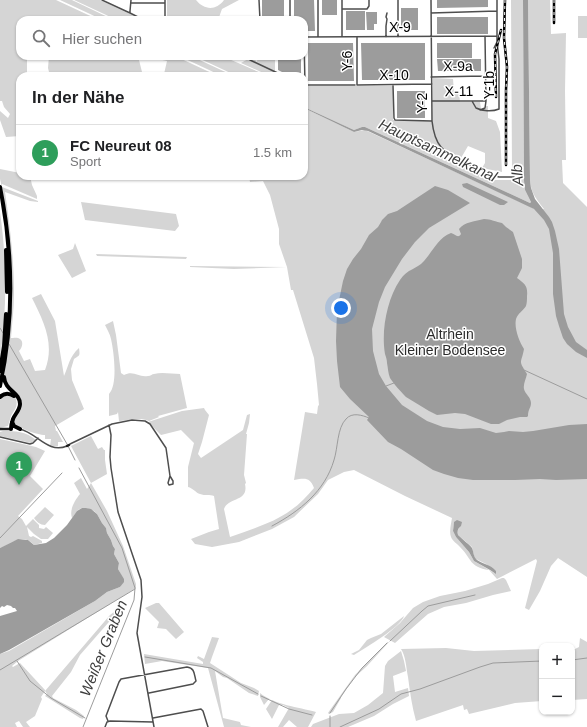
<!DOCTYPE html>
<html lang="de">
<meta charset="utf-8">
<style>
:root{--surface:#fff;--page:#f2f2f2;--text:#202124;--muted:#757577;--line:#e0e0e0;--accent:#000}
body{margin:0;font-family:Helvetica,sans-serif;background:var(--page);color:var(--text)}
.controls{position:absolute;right:12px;bottom:12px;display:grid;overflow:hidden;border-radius:8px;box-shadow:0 1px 3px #0004}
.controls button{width:36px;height:36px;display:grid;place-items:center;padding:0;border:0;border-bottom:1px solid var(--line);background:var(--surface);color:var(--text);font:20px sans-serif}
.you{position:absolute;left:341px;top:308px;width:14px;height:14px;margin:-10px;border:3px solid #fff;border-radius:50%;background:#1a73e8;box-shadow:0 0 0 6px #1a73e833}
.badge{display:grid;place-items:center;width:26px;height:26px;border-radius:50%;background:var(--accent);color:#fff;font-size:13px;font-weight:700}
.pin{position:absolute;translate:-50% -33px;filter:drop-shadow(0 1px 2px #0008)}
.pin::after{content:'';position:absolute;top:21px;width:14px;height:12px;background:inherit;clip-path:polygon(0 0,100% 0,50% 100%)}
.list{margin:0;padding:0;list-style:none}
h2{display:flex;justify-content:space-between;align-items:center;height:52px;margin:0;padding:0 16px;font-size:17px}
h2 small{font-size:13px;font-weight:400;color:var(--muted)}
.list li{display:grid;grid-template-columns:26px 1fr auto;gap:12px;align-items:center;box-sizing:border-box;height:56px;padding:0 16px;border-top:1px solid var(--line)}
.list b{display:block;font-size:15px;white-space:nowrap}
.list p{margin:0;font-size:13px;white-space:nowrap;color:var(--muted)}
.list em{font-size:13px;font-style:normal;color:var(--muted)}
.icon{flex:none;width:22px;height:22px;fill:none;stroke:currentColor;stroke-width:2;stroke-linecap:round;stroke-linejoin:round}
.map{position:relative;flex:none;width:587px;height:727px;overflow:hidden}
.search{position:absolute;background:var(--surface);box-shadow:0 1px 3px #0004;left:16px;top:16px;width:292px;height:44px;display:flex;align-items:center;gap:10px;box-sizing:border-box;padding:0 14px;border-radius:12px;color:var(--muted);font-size:15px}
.panel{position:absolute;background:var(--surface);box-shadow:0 1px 3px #0004;left:16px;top:72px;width:292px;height:108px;border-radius:12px}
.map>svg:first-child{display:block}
.green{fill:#d5d5d5;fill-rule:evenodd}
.water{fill:#9c9c9c}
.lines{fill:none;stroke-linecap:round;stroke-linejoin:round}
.stream{stroke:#9c9c9c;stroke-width:1}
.street{stroke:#4e4e4e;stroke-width:1.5}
.secondary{stroke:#1b1b1b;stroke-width:2.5}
.highway{stroke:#000;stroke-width:4}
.rail-casing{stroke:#000;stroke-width:2.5}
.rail{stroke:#fff;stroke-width:1;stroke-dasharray:3;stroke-linecap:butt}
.labels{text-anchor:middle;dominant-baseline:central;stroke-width:3;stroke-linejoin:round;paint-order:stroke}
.street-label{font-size:14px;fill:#000;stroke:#fff}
.park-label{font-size:14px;fill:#2c2c2c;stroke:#fff}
.water-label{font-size:15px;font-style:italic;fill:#3d3d3d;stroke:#fff}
</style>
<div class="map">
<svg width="587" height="727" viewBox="0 0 587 727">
<rect width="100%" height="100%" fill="#fff"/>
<path class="green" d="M0 0H56L99 20H20V56H27V76H20V136L6 137 0 120V111L8 118 10 114 4 107 2 101H0Z
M60 0H72L114 20H103Z
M74 0H100L143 20H117Z
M167 0H196C204 10 216 11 224 0H239L222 9 218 20H167Z
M511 0H523L524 181 525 190 531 202 530 203 365 127H362L354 130 304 107V86H393V120L432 121 433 78 453 79 454 92H459L460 102H480L481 109H485L486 106H488V118L496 121 500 132 502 172 482 168 485 163V153L468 146 461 158 447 150 441 156 494 180H512L515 177H518V174H515L514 171H512Z
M528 0H550L551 34 566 33 565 91 566 160H562L563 183 587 207V577L558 558 551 566 540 591 529 610 525 608 537 561 536 559 497 579 489 570C469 567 472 559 460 547 457 543 453 542 451 537 449 532 451 524 452 518L405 496 354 470 344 472 328 480 318 494 294 517 272 529 239 542 212 547 195 544 191 539 209 532 219 529 214 496C210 494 205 496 200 494 196 493 193 488 188 487V467L194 443 181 430 161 435 148 422 182 411 204 408 205 410 209 415 202 442 198 454 201 458 243 430 247 415 250 414 249 423 246 434H247L244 475 246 483 245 484C249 502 228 497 224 509L230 537C251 529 274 523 291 510 300 504 307 496 314 488 310 477 305 478 294 480L305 412 317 414 318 406 319 405 317 384 314 358 293 290H291L287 267 234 269 190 267V266L287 267 279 244V229L270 195 263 181 250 182 249 177 253 176H304V108L354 132 365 130 529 206 536 210 544 209C537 200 531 193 530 181ZM454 522 459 528 458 530V535L472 547 474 556 476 559 486 564 496 574 474 561 469 552 456 537 453 531Z
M578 16H587V38H578Z
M49 56H138L143 76H50L48 68Z
M144 56H175L218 76H173L164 74 167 61Z
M179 56H191L234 76H222Z
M194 56H222L268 76H237Z
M251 56H255V60L257 62 258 56H275V72L282 76H270L241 63 248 59H251Z
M0 169 20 173V176H30L32 185 37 196V199L2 184V187L38 201V202L30 201 5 192C10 226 14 260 14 294 14 309 12 323 11 338 13 338 18 337 20 339 24 342 22 348 19 351L24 361 30 359 35 371 45 370C55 344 44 322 32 298L41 294 55 321 64 376C69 365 69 357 79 348 80 356 80 355 74 359L71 369 72 380 84 409 55 426 56 431H57L63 442H58V446H50L51 439H45V435C37 435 18 428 13 422L20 402 4 380 11 308 3 192 0 179Z
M81 202 176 214 179 226 175 231 85 220Z
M0 212C7 261 7 310 0 359Z
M75 243 86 271 72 278 58 255 73 249Z
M96 254 187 257 186 259 97 256Z
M113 321 116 335 121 373 124 375C134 370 139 378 148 376 151 376 152 374 154 374 162 372 172 374 180 374L187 408 158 416 159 417 149 421C140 417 129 420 120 421H119L118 412 117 414 109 416V394C118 385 114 352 111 339 110 334 107 329 105 325Z
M6 394 15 397C19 405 15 409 11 416 10 419 9 423 8 426L0 428V398Z
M3 431C16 431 25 431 36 440L31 443 0 436V432Z
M91 436 98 449 102 447 104 450H105V460L107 474 91 483 107 511 123 546 136 584V588L18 661 12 666 13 667 20 663 45 690V691L110 615 119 608 120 611 115 615 80 655 71 672 52 696 53 698 76 710 84 716 83 719 80 718 45 696 47 694 45 691 41 697 42 699 35 716 26 722 30 727H23L19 721 15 723 17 727H0V654L9 651 95 601 107 592 120 587 124 580 118 569 119 563 114 554 115 549 113 546 111 540 107 533 106 528 102 523 97 514 94 511 86 508H82L78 510 72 518C69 510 75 500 80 494L74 483 81 478 87 489 91 483 71 446Z
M0 439 36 447 45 451 30 476 43 489 18 516 22 519 26 526 33 519 39 525V528L44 529 46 527 53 533 48 539H41L34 534 27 527 29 536 31 537 33 536 42 541V543L34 545C23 532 12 543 0 548Z
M45 507 54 515 45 525C40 525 37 522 34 518Z
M502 578H504L506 580 511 591 493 595 466 603 444 607 428 614 395 643 384 637 400 623 413 608 423 602 440 596 465 591 488 584Z
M156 603H159L184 632 176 639 166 629 157 628 159 622 145 608Z
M404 616C401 627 365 648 354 655L351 654 359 650 367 640 371 638 381 634Z
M212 637 219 638 212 657 210 663 241 683 254 688 259 691 258 696 249 693 227 678 223 677 215 671 223 718 240 722 241 725 251 727H224L208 668 162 661 145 664 144 654 203 664V662L197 658 198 656 204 659Z
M580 638 587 642V699L572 700V649H575L579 647Z
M388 642H389L367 666 355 677 341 697V698L333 712 329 714 328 713 330 710 355 675Z
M446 648 474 651 542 649V701L515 703 469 714 467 709 464 710 463 705 416 721C412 707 410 692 408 677 406 667 406 657 401 649Z
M401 651 404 661 406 671 393 676 395 692 408 688 409 696 393 704 374 716 348 727H311L313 724 339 714 354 713 368 705 383 693 385 666 388 661Z
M260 693C275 705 298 707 316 712L308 727H297L289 720 283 727H278L289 708 283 705H279L272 719 266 709 272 700 269 699 264 705 260 697Z"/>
<path class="water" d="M262 0H284V20H262Z
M294 0H314L315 31H304V20H294Z
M322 0H337V15H322Z
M437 0H488V7L437 8Z
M523 0H528L530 181 531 188 535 199 549 217 552 222 555 231 559 249 564 314 568 327 576 342 587 350V358L576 352 567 344 563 338 559 326 556 316 553 294V253L549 229 544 220 534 209 368 131 362 130 354 132 304 108V107L354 130 362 127H365L530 203 531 202 525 190 524 181Z
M401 8H418V30H401Z
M346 11H365V30H346Z
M366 12H377V24H374V30H367Z
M437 17H488V34H437Z
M308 43H353L354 81H308Z
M361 43H425V80H362Z
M437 43H472V58H437Z
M278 56H301V76H290L278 70Z
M437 59H481V71H438Z
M397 91H425V118H397Z
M467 183 508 202 504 205H500L463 187 462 184Z
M435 186 448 190 470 203 429 228 415 242 402 259 385 287 379 302 372 329 373 351 379 374 386 386 402 405 427 421 443 427 460 429 480 428 496 433 504 432 509 431 523 432 533 431 569 425 587 424V479L556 480 540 479 515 480H473L458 478 444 474 433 470 401 449 388 442 367 420 369 417 350 399 340 387 337 361 336 341 337 310 343 281 347 269 353 259 361 249 369 235 378 227 381 222 382 220 388 214 397 211Z
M484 219C491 219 496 222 502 223L506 227 513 232 522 259V268L517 278C525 284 528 286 527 296 527 299 527 303 526 306 523 311 518 313 516 319 514 328 519 341 524 349 521 365 518 359 527 374 526 379 523 384 524 389 525 394 531 397 531 403 531 408 528 409 528 416L527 417H520L507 420 499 424H491L465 414 455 413 437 415 429 411 406 397C402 393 393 383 390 378 388 373 388 368 387 363 387 360 386 357 385 354 381 331 387 299 400 280 408 268 416 270 424 261 433 251 438 238 451 233 455 234 458 239 461 234L459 229C464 222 476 221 484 219Z
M82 508H86L91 509 97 514 102 523 106 528 107 533 111 540 113 546 115 549 114 554 119 563 118 569 124 579V582L120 587 107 592 95 601 9 650 0 654V616L17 611 15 608H13L11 606 7 605 4 607 2 606 0 608V548L18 539 28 540 34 545 46 543 54 538 67 525 77 511Z
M457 520 462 522 461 526C458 528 457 531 458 535 461 538 471 546 472 548 474 553 473 556 477 560 484 565 490 564 496 571V574L490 570 474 561 469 552 456 537 453 531 454 522Z"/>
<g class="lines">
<path class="stream" d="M0 328 3 333
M9 344 67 444 75 460
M524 370 587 399
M386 386 394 383
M79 468 122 548 135 588 134 600 83 727
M272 526C300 511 325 491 334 460 338 448 337 428 346 419 352 412 362 415 369 418
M0 538 62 473
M390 641 422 611 428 606 475 595
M145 657 211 668 258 694
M572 660 587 658
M17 661 30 681 51 698 85 718
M0 670 135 589
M261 696 289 709 312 715
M330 713 346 689 362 668 387 643
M330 727V716
M340 727 379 709 401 694 420 689 480 667 493 663 542 661"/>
<path class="street" d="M102 0 130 13V11L131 0
M165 0V20
M259 0 260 20
M290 0V20
M318 0V37
M342 0V37
M398 0V37
M431 0 432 121C433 130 435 140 441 147 450 158 479 169 493 175L499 177H514
M131 3H165
M342 9H367L369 6V0
M130 13 144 20
M431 13 497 11
M304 37 497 36
M304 37 305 85
M357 37V85L432 84
M386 37V26L387 19 386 17 387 13
M494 48 497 42V0
M249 56 250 60 284 76
M431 77 485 76
M304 85H355
M393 85 394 118 395 120 432 121
M432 101H486
M472 101 476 108C482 111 492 112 499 109V59L497 42
M480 110 485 108 486 101 485 36
M109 425 111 435 110 457 111 468 118 512 141 580 142 597 137 633 154 727
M20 429C37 433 48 454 67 446
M0 437 30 444 33 443 38 438
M70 444 112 424 132 420 145 421 150 424 166 448 170 476 168 483 169 485 173 484V481L170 476
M153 718 201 709 203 711 208 727
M108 721 106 716 119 682 121 679 187 667C195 668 194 674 196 681L193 684 149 693
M105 727 107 722 110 721 153 722"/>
<path class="secondary" d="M0 429H11
M67 446 69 445"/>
<path class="highway" d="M0 187C13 252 14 321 0 386
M6 250 7 292
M0 371 4 346 6 314
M4 377C5 391 20 392 20 404 20 410 15 414 13 419 12 422 11 425 11 429
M0 397C4 393 9 393 14 396
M12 422 14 426 20 429"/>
<defs>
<path id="rail" d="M505 0 504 38 507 67 506 90V165
M554 0V23
M496 97 495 54 501 30"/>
</defs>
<use href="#rail" class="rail-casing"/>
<use href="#rail" class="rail"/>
</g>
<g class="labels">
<g class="street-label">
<text x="400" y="27">X-9</text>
<text transform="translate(347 61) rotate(-90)">Y-6</text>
<text transform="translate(458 66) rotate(-1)">X-9a</text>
<text x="394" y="75">X-10</text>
<text transform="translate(489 85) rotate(-90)">Y-1b</text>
<text transform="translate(459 91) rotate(-1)">X-11</text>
<text transform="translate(422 103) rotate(-90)">Y-2</text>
</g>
<g class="park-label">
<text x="450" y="334">Altrhein<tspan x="450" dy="16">Kleiner Bodensee</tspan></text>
</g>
<g class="water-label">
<text transform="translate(438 150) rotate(25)">Hauptsammelkanal</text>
<text transform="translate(517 175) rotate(-94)">Alb</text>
<text transform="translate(103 648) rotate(-68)">Weißer Graben</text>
</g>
</g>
</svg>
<div class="controls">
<button>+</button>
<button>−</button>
</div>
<div class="you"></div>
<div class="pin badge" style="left:19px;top:485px;background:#2e9e5b">1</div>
<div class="search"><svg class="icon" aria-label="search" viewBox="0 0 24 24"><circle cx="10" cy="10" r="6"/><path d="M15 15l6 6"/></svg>Hier suchen</div>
<section class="panel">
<h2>In der Nähe<small></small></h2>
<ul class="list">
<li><span class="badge" style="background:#2e9e5b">1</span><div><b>FC Neureut 08</b><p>Sport</p></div><em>1.5 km</em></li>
</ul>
</section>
</div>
